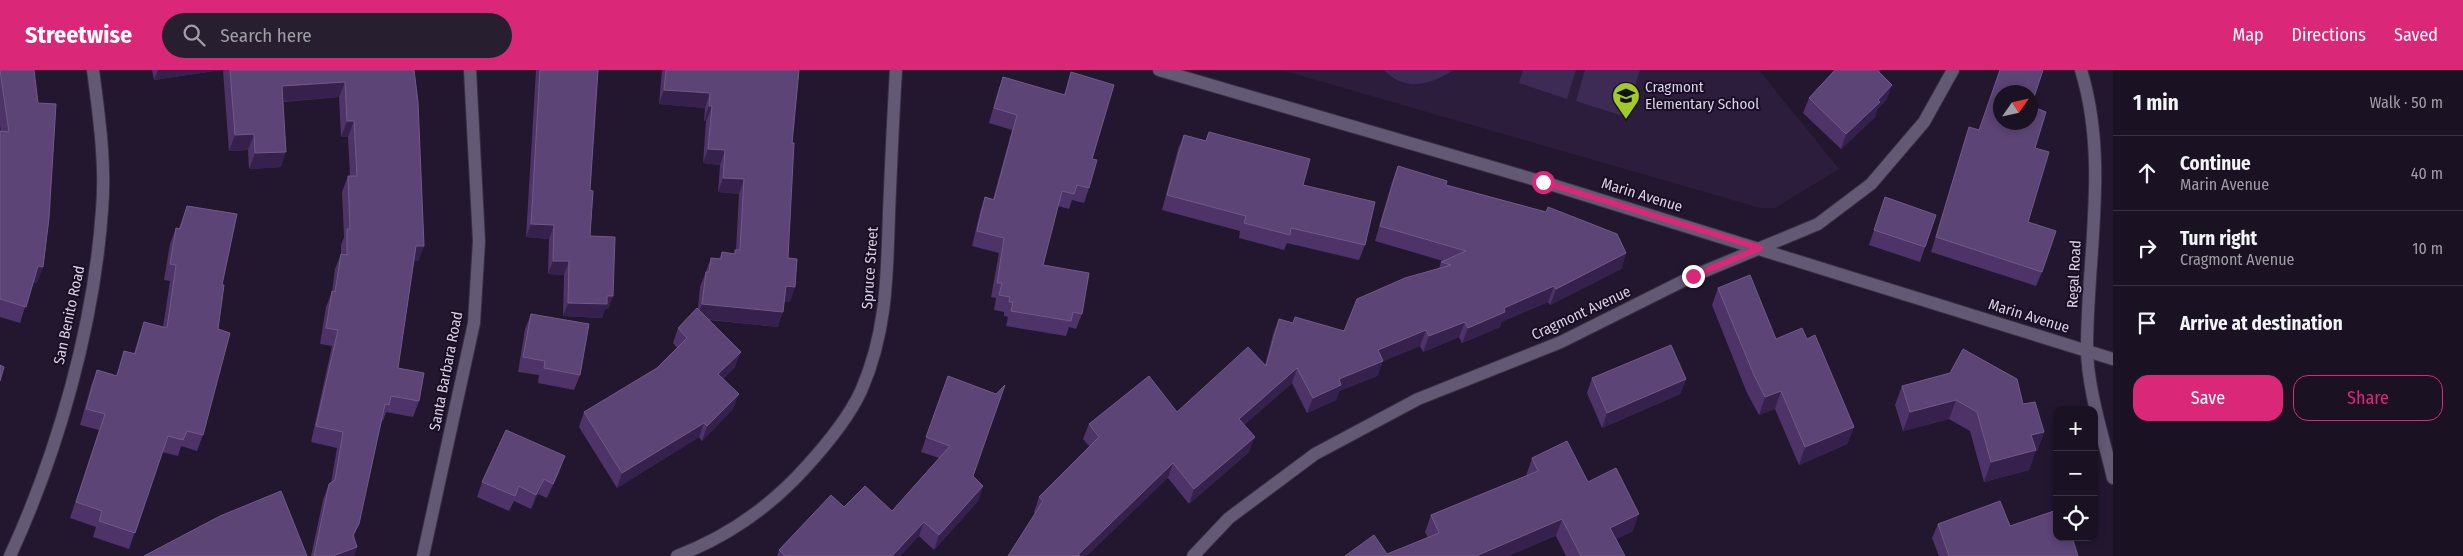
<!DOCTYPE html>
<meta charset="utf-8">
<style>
:root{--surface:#1a1123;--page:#271f30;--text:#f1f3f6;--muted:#9f9da6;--line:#383141;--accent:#db2777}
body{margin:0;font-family:"Fira Sans Condensed",sans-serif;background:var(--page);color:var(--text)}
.controls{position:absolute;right:15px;bottom:15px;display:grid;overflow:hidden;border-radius:10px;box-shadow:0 2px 8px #0003}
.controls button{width:45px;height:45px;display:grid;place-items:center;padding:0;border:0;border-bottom:1px solid var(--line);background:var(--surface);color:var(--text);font:25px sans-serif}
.compass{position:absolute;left:1993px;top:15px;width:45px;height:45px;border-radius:50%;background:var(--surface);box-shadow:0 2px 8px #0003;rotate:56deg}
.stop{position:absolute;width:15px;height:15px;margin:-11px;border:4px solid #db2777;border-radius:50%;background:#fff}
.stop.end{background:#db2777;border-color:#fff;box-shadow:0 1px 5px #0008}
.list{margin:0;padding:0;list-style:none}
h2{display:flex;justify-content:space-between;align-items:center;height:65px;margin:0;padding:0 20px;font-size:21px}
h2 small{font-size:16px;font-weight:400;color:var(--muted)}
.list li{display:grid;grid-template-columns:32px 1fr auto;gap:15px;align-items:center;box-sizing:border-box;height:75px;padding:0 20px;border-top:1px solid var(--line)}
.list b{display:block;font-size:19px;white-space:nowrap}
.list p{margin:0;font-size:16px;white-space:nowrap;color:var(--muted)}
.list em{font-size:16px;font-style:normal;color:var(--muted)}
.actions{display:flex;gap:10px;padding:15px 20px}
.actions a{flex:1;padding:11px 0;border:1px solid var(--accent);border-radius:15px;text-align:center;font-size:18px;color:var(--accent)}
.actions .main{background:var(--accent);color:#fff}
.icon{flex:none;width:28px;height:28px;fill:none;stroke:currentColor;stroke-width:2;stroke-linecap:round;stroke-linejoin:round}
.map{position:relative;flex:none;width:2113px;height:486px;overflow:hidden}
header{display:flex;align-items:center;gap:30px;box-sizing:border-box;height:70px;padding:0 25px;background:var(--accent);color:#fff}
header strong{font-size:24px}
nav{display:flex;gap:28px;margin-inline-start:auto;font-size:18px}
.search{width:350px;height:45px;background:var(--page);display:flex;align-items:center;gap:12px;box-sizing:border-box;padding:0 18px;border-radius:28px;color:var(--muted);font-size:19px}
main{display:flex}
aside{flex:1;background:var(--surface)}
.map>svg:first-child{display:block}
.built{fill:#2b1d3b}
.green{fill:#3e2b55}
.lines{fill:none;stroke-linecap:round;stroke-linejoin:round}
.minor-casing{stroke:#393144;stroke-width:14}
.tertiary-casing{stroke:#393144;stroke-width:14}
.minor{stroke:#645975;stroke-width:12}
.tertiary{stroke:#645975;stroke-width:12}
.wall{fill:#4e3369}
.shaded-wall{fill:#36214c}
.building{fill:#5c4476;stroke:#705a87;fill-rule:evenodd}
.route{stroke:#db2777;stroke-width:6}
.labels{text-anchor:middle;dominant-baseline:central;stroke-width:4;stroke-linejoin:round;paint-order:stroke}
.poi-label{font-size:15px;fill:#d9d2e3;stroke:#190e25;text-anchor:start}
.street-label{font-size:15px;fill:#d9d2e3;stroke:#190e25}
</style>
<header>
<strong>Streetwise</strong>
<div class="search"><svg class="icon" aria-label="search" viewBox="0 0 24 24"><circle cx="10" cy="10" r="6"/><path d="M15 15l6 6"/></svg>Search here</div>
<nav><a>Map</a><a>Directions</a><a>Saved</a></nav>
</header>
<main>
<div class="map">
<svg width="2113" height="486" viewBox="0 0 2113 486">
<rect width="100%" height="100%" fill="#22172f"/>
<path class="built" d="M1281 0H1759L1839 99 1775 138H1760Z"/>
<path class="green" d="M1384 0H1454C1431 14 1406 23 1384 0Z
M1523 0H1576L1567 29 1519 13Z
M1585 0H1640L1626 47 1576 31Z"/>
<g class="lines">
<defs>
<path id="minor" d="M2081 0C2109 91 2087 185 2087 278 2087 318 2104 369 2113 408
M10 486C58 382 94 255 102 140 106 95 99 45 93 0
M423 486 474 253 479 171 470 0
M1193 486 1229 448 1315 384 1418 329 1561 272 1693 206 1818 154 1871 114 1924 52 1953 0"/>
<path id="tertiary" d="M1159 0 1543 112 2113 289
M677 486C727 467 770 437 806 397 827 374 848 349 861 321 887 262 887 206 889 143 891 95 893 48 896 0"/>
</defs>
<use href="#minor" class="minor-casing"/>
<use href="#tertiary" class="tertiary-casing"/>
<use href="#minor" class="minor"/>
<use href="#tertiary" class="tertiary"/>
</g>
<path class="wall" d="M0 0 37 213 33 212 20 253 0 247V61H1L0 56Z
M152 0H221L154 10Z
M223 0H414L424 176 418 191H414L398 298 419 331 413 347 386 342 383 351 382 350 354 468 357 477 354 486H311L323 430 329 414 331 413 337 378 311 372 332 276 320 274 326 237 332 222 335 199 341 184V175L344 167 342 122 348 106H350L348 67H341L339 27 283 32 281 97 249 99 248 80 229 81Z
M536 0H598L590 120V166L613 226 608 239H605L602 248 563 246 564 205 548 204 549 169 526 167Z
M662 0H799L792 73 788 188 790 232 784 231 778 257 709 250 735 297 723 309 733 339 702 371 699 367 617 418 579 357 584 342 657 298 677 278 673 273 678 258 698 239 700 217 711 188 719 189 722 182 734 184 736 180 739 124 718 122 720 95 703 93 706 51H704L705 38 659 34Z
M1835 0H1881L1879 2 1887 29 1877 39 1875 47 1841 79 1803 43 1809 28Z
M1071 2 1092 89 1089 118 1084 133 1072 130 1069 139 1058 136 1043 195 1082 244 1076 259 1069 257 1066 266 1006 256 1008 247 1004 246V242L994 240 996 228 991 227 999 183 972 176 980 142 985 127 993 129 1012 60 989 53 998 21 1003 7 1064 25Z
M2031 36 2035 78 2028 152 2042 202 2036 216 1931 182 1964 72 1969 57 1979 60Z
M1209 62 1303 115 1365 175 1359 190 1287 173 1284 180 1239 168 1240 161 1162 140 1178 79 1184 65 1205 71Z
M1398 96 1446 115 1546 142 1548 137 1626 183 1621 199 1550 235 1548 232 1501 252 1500 257 1462 273 1459 267 1423 282 1420 276 1383 291 1377 306 1339 321 1336 330 1307 343 1292 313 1244 355 1249 382 1189 434 1168 408 1035 444 1034 442 1039 427 1090 377 1083 369 1089 354 1177 342 1265 295 1273 264 1279 249 1293 253 1344 261 1439 198 1441 192 1443 191 1375 171 1392 112Z
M1885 127 1925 177 1920 192 1869 175Z
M187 136 222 215 203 365 197 381 181 376 178 386 162 382 129 479 93 467 96 457 70 448 99 360 80 355 91 316 97 300 116 306 124 281 134 283 139 267 144 252 163 257 170 211 164 210 170 174 176 158H179Z
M1718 218 1776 269 1854 357 1847 374 1799 395 1775 339 1759 345 1747 323 1712 235Z
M531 244 580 305 574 320 538 313 539 305 518 302 525 259Z
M948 306 973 406 983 416 978 431 934 480 919 466 900 486H777L779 480 844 437 892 441 939 388 921 382Z
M1592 308 1686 309 1680 324 1602 358 1587 323Z
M1902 316 2023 334 2044 362 2037 381 2035 382 2029 400 1984 412 1970 361 1949 349 1903 361 1895 335Z
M1532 388 1588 412 1633 461 1616 469 1625 486H1566L1556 466 1387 484 1428 468 1425 462 1431 445 1526 406Z
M560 401 547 428 538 424 531 439 514 431 509 441 477 427 482 412Z
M1938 454 2010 456 2078 486H1939L1932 468Z"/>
<path class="shaded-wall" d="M158 0H221L154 10Z
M345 12 339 27 276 32 282 16Z
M1892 15 1887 29 1877 39 1875 47 1841 79 1846 64Z
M664 20 710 23 705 38 659 34Z
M709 36H712L706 51H704Z
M347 51H354L348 67H341Z
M254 64 248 80 229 81 235 65Z
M708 79 725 80 720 95 703 93Z
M286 82 281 97 249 99 255 83Z
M723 108 744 109 739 124 718 122Z
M531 154 554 155 549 169 526 167Z
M416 176H424L418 191 410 192Z
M1626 183 1621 199 1550 235 1556 219Z
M553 191H569L564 205 548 204Z
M38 196 43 197 37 213 32 212Z
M786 216 795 217 790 232 781 231Z
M1554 216 1548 232 1501 252 1500 257 1462 273 1468 258 1504 238Z
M607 226H613L608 239H605L602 248 563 246 568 233Z
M702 234 783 242 778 257 697 248Z
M1465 252 1459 267 1423 282 1429 266Z
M1426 260 1420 276 1383 291 1377 306 1339 321 1336 330 1307 343 1313 328 1378 280Z
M741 282 735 297 713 319 718 304Z
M1297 298 1292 313 1234 364 1239 349Z
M1686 309 1680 324 1602 358 1607 343Z
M1781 321 1775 339 1759 345 1765 327Z
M739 324 733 339 702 371 707 356Z
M1956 330 1949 349 1903 361 1910 342Z
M704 353 699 367 617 418 622 403Z
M1854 357 1847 374 1799 395 1805 377Z
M2044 362 2037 381 2035 382 2029 400 1984 412 1991 392 2031 365Z
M1255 367 1249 382 1189 434 1194 419Z
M565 386 560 401 547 428Z
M1173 393 1168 408 1087 486H1078Z
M544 409 538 424 531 439 536 425Z
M983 416 978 431 934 480 939 465Z
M1639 444 1633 461 1604 475 1610 458Z
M1562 449 1556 466 1509 486H1476Z
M924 452 919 466 900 486H892Z
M359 454 353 469 357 477 354 486H333L353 465Z"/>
<path class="building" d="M0 0H34L38 33 56 34 49 148 43 197 38 196 26 237 0 229V61L9 62Z
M230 0H414L418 32 424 176H416L398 298 424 303 419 331 391 326 389 335 385 334 359 454 353 465 357 477 333 486H314L329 414 335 410 343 362 316 356 338 260 326 258 332 221 335 222 341 184 347 185V159H350L348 106H357L354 51H347L345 12 282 16 286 82 255 83 254 64 235 65Z
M540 0H598L590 120 593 121 590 166 615 167 613 226H607V234L568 233 569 191H553L554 155 531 154Z
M666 0H799L792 73H794L788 188 797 189 795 217 786 216 783 242 702 234 706 202H709L711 188 721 189 722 182 735 184V180H740L744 109 723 108 725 80 708 79 712 36H709L710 23 664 20Z
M1835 0H1877L1892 15 1878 30 1880 32 1846 64 1809 28Z
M2000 0H2043L2031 36 2046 42 2035 78 2049 82 2028 152 2056 161 2042 202 1936 167 1969 57 1979 60ZM2000 22H2030V52H2000Z
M1071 2 1114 15 1092 89 1097 90 1089 118 1077 115 1074 124 1062 121 1043 195 1089 203 1082 244 1073 242 1071 251 1011 241 1013 232H1009L1010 227 999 225 1002 213H997L1004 168 977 161 985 127 994 130 1017 45 994 38 1003 7 1065 25Z
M1209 62 1310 89 1303 115 1375 132 1365 175 1291 158 1290 165 1244 153 1246 146 1167 125 1184 65 1206 71Z
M1398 96 1447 111 1446 115 1546 142 1548 137 1617 164 1626 183 1556 219 1554 216 1504 238 1505 242 1468 258 1465 252 1429 266 1426 260 1378 280 1383 291 1339 309 1341 315 1313 328 1297 298 1239 349 1255 367 1194 419 1173 393 1078 485 1080 486H1008L1043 431 1039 427 1099 367 1089 354 1149 306 1177 342 1248 277 1266 296 1279 249 1293 253 1295 247 1344 261 1357 229 1405 208 1451 195 1441 192 1466 181 1380 156Z
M1885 127 1936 145 1925 177 1874 160Z
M187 136 237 144 222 215H224L218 259 230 263 203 365 187 361 183 370 168 366 135 463 99 451 102 441 76 432 105 344 86 339 97 300 117 306 124 281 135 284 144 252 167 258 176 195 170 194 176 158 180 159Z
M1750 205 1776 269 1802 258 1807 269 1815 265 1854 357 1805 377 1781 321 1765 327 1754 305 1718 218Z
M697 238 741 282 718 304 739 324 707 356 704 353 622 403 584 342 657 298 687 268 678 258Z
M531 244 589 254 580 305 544 298 545 291 523 287Z
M1671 275 1686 309 1607 343 1592 308Z
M1963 279 2017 309 2023 334 2035 332 2044 362 2031 365 2036 380 1991 392 1977 342 1956 330 1910 342 1902 316 1950 303Z
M0 295 4 297 0 311Z
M948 306 996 324 1005 315 973 406 983 416 939 465 924 452 892 486H785L779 480 831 425 844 437 865 416 892 441 950 376 926 367Z
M506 360 565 386 553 414 544 409 536 425 519 416 515 426 482 412Z
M1567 371 1588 412 1616 398 1639 444 1610 458 1625 486H1581L1562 449 1476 486H1345L1374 465 1387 484 1439 463 1431 445 1538 401 1532 388Z
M281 421 307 486H144L220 446Z
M2000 431 2010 456 2057 440V467H2072L2078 486H1949L1938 454Z"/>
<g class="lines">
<path class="route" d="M1543 112 1760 178 1693 206"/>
</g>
<defs>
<symbol id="school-pin" viewBox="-11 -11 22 30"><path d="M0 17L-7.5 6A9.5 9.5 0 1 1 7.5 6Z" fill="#a1c92a" stroke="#190e25"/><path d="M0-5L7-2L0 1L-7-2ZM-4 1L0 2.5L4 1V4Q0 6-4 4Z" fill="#111"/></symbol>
</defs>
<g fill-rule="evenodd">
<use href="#school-pin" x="1610" y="10" width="32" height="43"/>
</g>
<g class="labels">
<g class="poi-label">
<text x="1645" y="17">Cragmont<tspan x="1645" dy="17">Elementary School</tspan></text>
</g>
<g class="street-label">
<text transform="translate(1642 125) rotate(17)">Marin Avenue</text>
<text transform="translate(870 198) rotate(-86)">Spruce Street</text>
<text transform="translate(2074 204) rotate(-87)">Regal Road</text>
<text transform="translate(1581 243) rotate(-25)">Cragmont Avenue</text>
<text transform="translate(69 245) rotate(-78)">San Benito Road</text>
<text transform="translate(2029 246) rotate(17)">Marin Avenue</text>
<text transform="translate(446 301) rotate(-79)">Santa Barbara Road</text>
</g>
</g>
</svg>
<div class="controls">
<button>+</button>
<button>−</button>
<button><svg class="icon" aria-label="locate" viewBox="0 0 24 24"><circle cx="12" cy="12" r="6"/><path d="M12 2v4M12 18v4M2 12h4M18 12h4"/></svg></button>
</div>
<svg class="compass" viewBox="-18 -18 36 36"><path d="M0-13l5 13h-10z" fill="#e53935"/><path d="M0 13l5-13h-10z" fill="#9f9da6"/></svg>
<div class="stop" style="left:1543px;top:112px"></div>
<div class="stop end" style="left:1693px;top:206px"></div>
</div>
<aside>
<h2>1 min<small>Walk · 50 m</small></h2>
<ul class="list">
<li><svg class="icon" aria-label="ahead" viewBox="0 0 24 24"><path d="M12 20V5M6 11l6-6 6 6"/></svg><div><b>Continue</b><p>Marin Avenue</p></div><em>40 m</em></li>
<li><svg class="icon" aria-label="right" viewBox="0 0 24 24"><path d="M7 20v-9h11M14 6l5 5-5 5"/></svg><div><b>Turn right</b><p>Cragmont Avenue</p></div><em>10 m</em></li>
<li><svg class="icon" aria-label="arrive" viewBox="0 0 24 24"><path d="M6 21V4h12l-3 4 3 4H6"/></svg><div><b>Arrive at destination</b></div></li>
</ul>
<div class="actions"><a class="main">Save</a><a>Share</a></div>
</aside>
</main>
